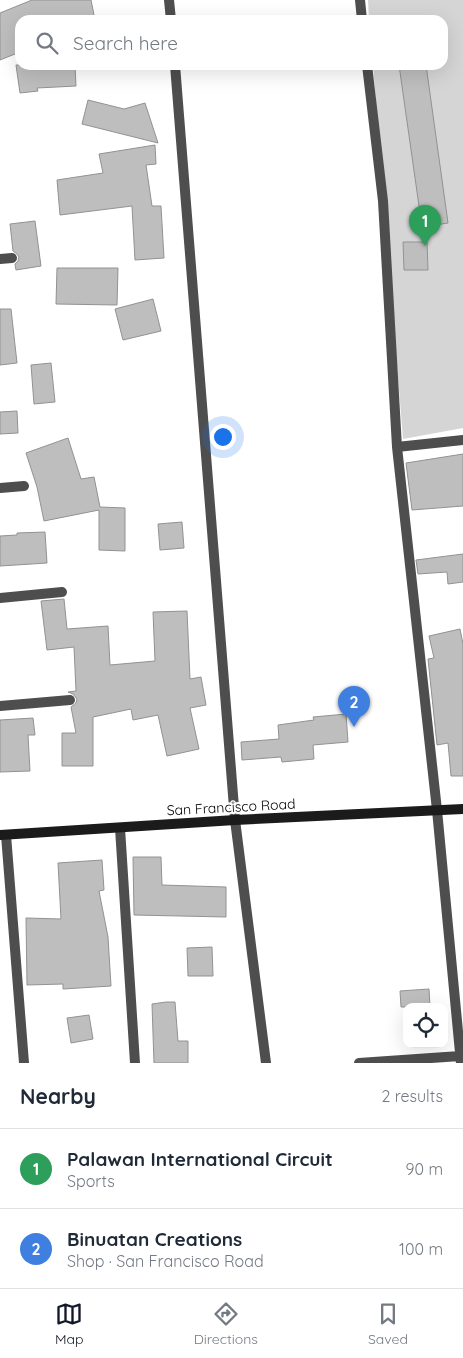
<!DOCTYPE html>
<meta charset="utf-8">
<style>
:root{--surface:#fff;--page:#f6f6f7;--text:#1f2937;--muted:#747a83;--line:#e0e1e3;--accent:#111827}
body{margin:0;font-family:Quicksand,sans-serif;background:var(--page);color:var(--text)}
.controls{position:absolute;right:15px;bottom:15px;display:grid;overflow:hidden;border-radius:10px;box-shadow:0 5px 20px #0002}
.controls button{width:45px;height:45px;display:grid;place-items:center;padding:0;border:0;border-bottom:1px solid var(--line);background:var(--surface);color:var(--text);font:25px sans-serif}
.you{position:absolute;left:222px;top:436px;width:18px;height:18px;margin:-12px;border:4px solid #fff;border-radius:50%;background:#1a73e8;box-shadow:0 0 0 8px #1a73e833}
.badge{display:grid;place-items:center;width:32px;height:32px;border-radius:50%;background:var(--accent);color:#fff;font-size:16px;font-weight:700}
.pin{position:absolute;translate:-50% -41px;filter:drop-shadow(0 1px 2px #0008)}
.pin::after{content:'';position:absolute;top:26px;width:18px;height:15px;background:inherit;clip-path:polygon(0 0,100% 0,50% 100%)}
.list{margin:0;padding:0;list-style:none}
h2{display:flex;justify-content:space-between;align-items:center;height:65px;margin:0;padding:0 20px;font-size:21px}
h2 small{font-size:16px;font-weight:400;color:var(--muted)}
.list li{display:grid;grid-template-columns:32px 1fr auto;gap:15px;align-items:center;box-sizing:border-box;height:80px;padding:0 20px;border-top:1px solid var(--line)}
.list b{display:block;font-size:19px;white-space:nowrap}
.list p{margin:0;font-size:16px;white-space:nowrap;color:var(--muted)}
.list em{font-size:16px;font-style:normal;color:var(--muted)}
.icon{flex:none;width:28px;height:28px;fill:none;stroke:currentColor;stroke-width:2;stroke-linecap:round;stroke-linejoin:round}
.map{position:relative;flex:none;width:463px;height:1063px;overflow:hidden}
.search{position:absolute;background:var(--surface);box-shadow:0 5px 20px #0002;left:15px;right:15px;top:15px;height:55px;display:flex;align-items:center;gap:12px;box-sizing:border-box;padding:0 18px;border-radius:15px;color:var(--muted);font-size:19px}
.sheet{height:225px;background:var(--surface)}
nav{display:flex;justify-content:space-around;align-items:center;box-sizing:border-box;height:70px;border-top:1px solid var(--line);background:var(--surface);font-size:14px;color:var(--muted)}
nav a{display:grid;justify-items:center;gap:2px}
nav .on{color:var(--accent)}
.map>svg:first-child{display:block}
.pitch{fill:#d5d5d5}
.building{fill:#bebebe;stroke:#929292}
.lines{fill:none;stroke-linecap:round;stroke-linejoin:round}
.street{stroke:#4e4e4e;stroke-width:10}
.secondary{stroke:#1b1b1b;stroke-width:10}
.labels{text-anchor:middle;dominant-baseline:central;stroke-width:4.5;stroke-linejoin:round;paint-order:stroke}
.street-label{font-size:14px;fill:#000;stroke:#fff}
</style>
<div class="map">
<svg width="463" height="1063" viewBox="0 0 463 1063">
<rect width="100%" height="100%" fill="#fff"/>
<path class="pitch" d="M368 0H463V428L403 439 373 65H443V20H369Z"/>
<path class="building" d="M32 0H91L95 20H20V52L0 60V13Z
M16 65H75L76 86 37 88 38 91 20 93Z
M399 65H426L448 223 422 227Z
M88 100 124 109 145 103 158 143 82 124Z
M155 145 156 164 146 165 152 206H161L164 258 135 260 132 206 60 215 57 180 103 173 99 154Z
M35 221 41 266 16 270 15 264 18 261 19 257 17 254 13 251 10 224Z
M403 242H427L428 270H404Z
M57 268H118L117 305 56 304Z
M153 299 161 331 123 340 115 309Z
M0 309H11L17 363 0 365Z
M51 363 55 402 34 404 31 365Z
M17 411 18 433 0 434V412Z
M68 438 81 479 94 477 100 507 125 508V551L99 550V510L44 521 37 487 26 453Z
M463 454V506L412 510 406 463Z
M182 522 184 548 160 550 158 524Z
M45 532 47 563 0 566V536L17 535V533Z
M463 554V582L448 584 447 572 418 574 416 560Z
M64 599 67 629 108 626 110 665 155 661 153 612 187 611 190 679 201 677 206 705 190 708 199 749 167 756 158 715 133 720 131 709 93 717V766H62V733H76L71 707 76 703 77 699 73 694 68 692 76 691 74 647 47 650 41 601Z
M460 629 463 644V776H451L448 743 437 745 428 659 434 658 429 636Z
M346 714 348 742 313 745 314 759 282 762 281 757 242 760 241 742 279 739 278 725 314 720 313 717Z
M33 718 35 735H28L30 771 0 772V720Z
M133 857H161L162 885 226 887V917L134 915Z
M102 860 104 890 99 891 108 937 111 986 63 989V984L27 985 26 918 61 919 58 863Z
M212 947 213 976H188L187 948Z
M429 989 430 1007H401L400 991Z
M166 1002H175L178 1041H188V1063H154L152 1004Z
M89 1015 93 1039 71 1043 67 1018Z"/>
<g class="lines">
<path class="street" d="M169 0 171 20
M360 0 362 20
M175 65 235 820 266 1063
M367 65 383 201 397 447 437 810 461 1063
M0 259 12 258
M397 447 463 440
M0 488 24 486
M0 598 62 592
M0 706 70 700
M120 828 135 1063
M6 835 24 1063
M359 1063 460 1056"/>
<path class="secondary" d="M0 835 235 820 463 809"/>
</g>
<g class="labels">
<g class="street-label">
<text transform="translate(231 807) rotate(-3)">San Francisco Road</text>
</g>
</g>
</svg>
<div class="controls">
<button><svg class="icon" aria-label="locate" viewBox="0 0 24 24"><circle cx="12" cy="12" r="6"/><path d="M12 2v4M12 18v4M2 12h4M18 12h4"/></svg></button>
</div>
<div class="you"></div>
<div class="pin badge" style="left:425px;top:246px;background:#2e9e5b">1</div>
<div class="pin badge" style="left:354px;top:727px;background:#3f7fe0">2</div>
<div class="search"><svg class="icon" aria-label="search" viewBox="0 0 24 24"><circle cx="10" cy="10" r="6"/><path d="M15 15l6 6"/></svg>Search here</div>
</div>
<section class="sheet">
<h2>Nearby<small>2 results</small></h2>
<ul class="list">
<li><span class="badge" style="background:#2e9e5b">1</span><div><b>Palawan International Circuit</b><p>Sports</p></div><em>90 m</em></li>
<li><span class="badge" style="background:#3f7fe0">2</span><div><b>Binuatan Creations</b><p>Shop · San Francisco Road</p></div><em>100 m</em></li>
</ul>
</section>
<nav>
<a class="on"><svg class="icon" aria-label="map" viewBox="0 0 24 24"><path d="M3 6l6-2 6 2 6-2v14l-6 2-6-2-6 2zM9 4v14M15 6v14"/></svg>Map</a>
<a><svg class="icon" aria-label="directions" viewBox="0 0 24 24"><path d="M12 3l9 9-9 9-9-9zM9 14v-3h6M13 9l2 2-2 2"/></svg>Directions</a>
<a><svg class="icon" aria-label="saved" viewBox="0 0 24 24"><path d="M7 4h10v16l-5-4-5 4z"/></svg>Saved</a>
</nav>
